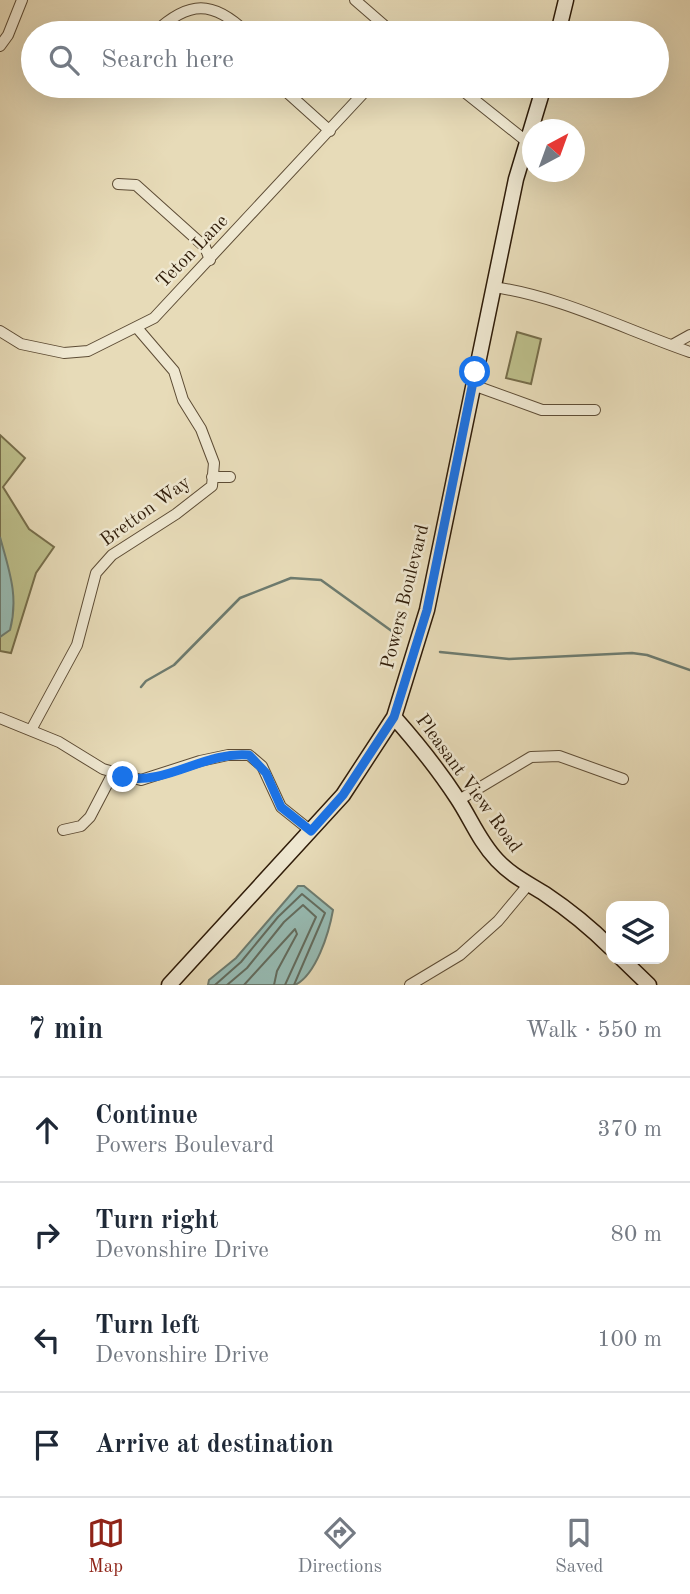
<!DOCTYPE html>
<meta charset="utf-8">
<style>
:root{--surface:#fff;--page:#f2f2f3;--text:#1f2937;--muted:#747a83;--line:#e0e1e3;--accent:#8f2418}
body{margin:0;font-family:"Old Standard TT",serif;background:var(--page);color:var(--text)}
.controls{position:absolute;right:21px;bottom:21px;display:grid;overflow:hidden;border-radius:14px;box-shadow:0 7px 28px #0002}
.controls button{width:63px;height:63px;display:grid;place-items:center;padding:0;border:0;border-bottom:2px solid var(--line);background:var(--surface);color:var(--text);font:35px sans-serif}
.compass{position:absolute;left:522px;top:119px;width:63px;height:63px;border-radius:50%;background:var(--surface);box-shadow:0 7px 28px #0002;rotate:41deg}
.stop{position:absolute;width:21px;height:21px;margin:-16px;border:5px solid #1a73e8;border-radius:50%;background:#fff}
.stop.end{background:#1a73e8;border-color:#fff;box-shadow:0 2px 7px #0008}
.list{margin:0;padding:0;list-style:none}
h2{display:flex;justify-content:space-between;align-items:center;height:91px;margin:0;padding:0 28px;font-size:30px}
h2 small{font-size:23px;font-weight:400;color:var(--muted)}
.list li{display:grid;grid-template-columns:46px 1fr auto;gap:21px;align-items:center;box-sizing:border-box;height:105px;padding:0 28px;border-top:2px solid var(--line)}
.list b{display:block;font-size:26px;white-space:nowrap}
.list p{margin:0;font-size:23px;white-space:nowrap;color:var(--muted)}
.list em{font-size:23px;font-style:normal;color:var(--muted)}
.icon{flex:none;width:38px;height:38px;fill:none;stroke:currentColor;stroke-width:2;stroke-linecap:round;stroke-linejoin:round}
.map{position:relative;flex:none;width:690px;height:985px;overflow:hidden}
.search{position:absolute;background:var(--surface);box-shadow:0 7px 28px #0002;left:21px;right:21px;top:21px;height:77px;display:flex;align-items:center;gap:18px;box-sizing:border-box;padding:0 24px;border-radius:38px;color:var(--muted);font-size:26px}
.sheet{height:511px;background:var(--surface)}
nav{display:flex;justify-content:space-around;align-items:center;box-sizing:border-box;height:98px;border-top:2px solid var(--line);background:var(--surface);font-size:19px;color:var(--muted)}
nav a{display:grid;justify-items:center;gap:4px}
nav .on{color:var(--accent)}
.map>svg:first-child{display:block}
.green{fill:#bcbe8a;stroke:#766d4a;stroke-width:2}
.water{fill:#97bbb3;stroke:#6d7b6f;stroke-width:2}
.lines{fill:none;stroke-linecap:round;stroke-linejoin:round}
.shore{stroke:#636c5e;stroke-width:2}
.stream{stroke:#6d7b6f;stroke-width:2.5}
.street-casing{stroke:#5d4c35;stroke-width:12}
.secondary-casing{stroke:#2f1c09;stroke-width:17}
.street{stroke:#efe8d1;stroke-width:10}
.secondary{stroke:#efe8d1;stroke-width:14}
.route{stroke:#1a73e8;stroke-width:9}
.labels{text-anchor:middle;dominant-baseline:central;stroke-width:5;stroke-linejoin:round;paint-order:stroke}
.street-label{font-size:19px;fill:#2f1c09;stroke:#efe8d1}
</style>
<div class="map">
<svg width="690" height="985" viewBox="0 0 690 985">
<rect width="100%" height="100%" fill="#e7dbb8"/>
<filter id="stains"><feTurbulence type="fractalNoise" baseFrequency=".00286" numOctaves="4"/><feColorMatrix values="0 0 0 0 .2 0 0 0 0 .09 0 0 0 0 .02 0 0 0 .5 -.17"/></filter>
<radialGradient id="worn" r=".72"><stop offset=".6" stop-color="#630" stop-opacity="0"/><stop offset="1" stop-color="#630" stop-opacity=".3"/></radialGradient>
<path class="green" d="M517 332 541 339 531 384 506 378Z
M0 435 25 458 3 487 29 529 54 547 36 573 11 653 0 651Z"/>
<path class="water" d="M0 537C9 570 19 596 10 630L0 637Z
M298 886H304L333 910C329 933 316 975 295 985H208L209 980 236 958Z"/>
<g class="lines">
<path class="shore" d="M215 985 241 962 278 917 302 894 325 913 294 985
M227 985 247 968 284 922 303 905 316 917 285 985
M244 985 295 929 297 934 277 971 274 985"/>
<path class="stream" d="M440 652 509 659 632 653 647 655 690 670
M141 687 146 681 174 665 240 598 291 578 321 580 400 637"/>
<defs>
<path id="street" d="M355 0 393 33
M154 33C189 0 213 0 247 33
M0 46 8 35 22 0
M280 86 330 131
M457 86 526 141
M118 184 136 185 205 247 210 260
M493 287C560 296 626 330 690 352
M0 331 21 344 64 353 88 351 154 318 370 86
M672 345 690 335
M473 385 542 410H595
M212 477H230
M0 718 59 742 103 769 141 780 200 761 228 755H249L262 766 281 807 311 831
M31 730 77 645 96 573 112 555 176 514 212 486 214 463 201 429 183 400 174 371 138 329
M459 800 531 757 559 756 623 779
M63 830 81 826 90 817 113 773
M410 985 460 955 498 921 528 885"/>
<path id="secondary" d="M558 33 566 0
M394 717C417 743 438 769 457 798 471 819 479 841 497 860 512 876 528 883 545 894 569 910 591 928 611 948
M622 959 649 985
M169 985 343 795 394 717 427 610 516 179 544 86"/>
</defs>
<use href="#street" class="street-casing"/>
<use href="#secondary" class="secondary-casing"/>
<use href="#street" class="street"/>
<use href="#secondary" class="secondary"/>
</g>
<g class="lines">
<path class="route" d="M123 777C167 786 204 751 249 755L266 773 281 807 311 831 343 795 394 717 427 610 475 372"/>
</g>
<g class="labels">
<g class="street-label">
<text transform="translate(193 252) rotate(-46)">Teton Lane</text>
<text transform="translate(146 512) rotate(-36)">Bretton Way</text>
<text transform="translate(406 597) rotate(-76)">Powers Boulevard</text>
<text transform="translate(468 784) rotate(54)">Pleasant View Road</text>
</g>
</g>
<rect width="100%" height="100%" filter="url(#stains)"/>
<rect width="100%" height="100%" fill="url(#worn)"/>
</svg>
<div class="controls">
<button><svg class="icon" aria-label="layers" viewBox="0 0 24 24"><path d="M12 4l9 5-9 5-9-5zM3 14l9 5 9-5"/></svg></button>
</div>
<svg class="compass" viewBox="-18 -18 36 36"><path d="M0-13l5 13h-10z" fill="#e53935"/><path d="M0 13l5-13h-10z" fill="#747a83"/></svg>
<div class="stop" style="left:475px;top:372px"></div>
<div class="stop end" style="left:123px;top:777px"></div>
<div class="search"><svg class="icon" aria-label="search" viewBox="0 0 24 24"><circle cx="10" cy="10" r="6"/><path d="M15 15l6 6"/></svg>Search here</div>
</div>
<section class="sheet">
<h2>7 min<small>Walk · 550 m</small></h2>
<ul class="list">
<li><svg class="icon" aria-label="ahead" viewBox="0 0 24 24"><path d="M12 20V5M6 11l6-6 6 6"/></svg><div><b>Continue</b><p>Powers Boulevard</p></div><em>370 m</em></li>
<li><svg class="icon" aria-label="right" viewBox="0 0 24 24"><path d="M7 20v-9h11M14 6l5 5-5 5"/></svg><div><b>Turn right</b><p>Devonshire Drive</p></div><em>80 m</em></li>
<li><svg class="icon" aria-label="left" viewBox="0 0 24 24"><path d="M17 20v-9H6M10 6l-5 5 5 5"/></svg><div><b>Turn left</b><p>Devonshire Drive</p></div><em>100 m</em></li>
<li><svg class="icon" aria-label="arrive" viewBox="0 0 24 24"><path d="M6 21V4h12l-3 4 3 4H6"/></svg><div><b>Arrive at destination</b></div></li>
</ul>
</section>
<nav>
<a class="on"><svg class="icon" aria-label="map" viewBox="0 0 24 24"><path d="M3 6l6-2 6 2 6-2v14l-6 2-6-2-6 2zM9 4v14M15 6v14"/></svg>Map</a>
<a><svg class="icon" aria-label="directions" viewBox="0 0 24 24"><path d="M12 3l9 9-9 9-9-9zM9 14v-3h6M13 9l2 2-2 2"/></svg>Directions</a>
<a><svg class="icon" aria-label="saved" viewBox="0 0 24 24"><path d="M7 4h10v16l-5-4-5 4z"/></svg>Saved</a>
</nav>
